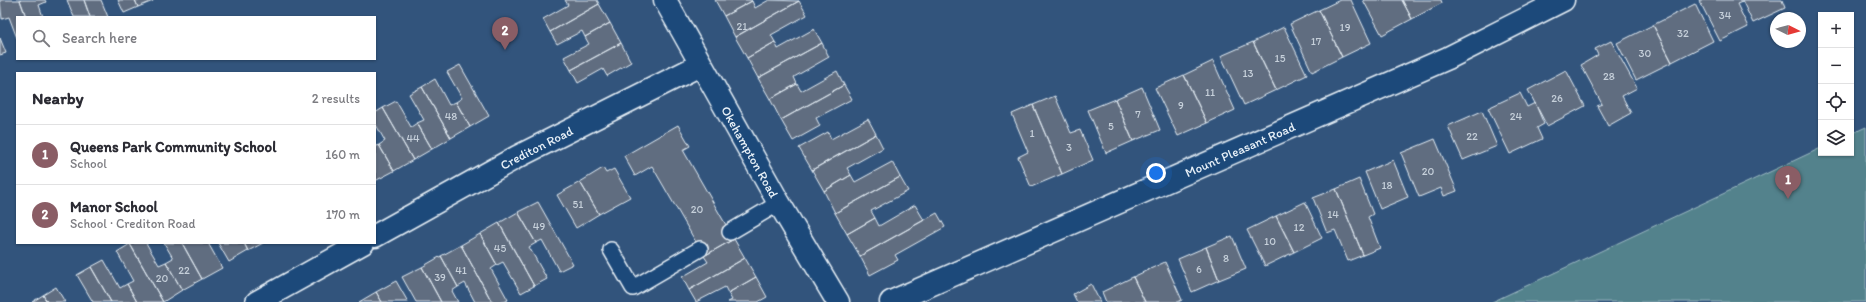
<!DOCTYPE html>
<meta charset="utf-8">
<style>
:root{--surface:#fff;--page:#f7f7f7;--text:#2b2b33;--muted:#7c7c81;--line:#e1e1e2;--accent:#8a5d65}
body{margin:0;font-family:Itim,sans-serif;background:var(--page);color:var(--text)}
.controls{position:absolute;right:12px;top:12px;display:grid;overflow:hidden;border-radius:0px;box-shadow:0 1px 3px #0004}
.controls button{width:36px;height:36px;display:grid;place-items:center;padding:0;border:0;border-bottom:1px solid var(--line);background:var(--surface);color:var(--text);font:20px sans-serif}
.compass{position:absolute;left:1770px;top:12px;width:36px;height:36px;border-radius:50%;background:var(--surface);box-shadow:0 1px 3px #0004;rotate:96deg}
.you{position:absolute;left:1156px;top:173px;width:14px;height:14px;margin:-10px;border:3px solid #fff;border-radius:50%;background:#1a73e8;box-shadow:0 0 0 6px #1a73e833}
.badge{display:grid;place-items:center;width:26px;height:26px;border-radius:50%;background:var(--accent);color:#fff;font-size:13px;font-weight:700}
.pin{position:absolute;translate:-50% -33px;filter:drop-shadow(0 1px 2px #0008)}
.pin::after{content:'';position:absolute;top:21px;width:14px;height:12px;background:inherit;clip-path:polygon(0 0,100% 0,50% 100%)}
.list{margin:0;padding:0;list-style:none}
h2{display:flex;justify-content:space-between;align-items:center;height:52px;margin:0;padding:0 16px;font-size:17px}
h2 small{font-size:13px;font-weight:400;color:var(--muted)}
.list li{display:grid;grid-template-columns:26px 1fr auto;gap:12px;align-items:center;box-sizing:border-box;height:60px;padding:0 16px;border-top:1px solid var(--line)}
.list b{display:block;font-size:15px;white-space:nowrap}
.list p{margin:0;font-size:13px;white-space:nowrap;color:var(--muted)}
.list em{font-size:13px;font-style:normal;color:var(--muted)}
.icon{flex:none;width:22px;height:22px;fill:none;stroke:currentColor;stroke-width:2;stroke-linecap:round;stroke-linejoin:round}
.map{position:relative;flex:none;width:1866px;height:302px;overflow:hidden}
.search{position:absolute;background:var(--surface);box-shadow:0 1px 3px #0004;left:16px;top:16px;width:360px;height:44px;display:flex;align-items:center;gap:10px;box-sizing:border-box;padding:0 14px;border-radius:0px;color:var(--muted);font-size:15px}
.panel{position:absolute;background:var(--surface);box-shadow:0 1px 3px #0004;left:16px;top:72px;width:360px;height:172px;border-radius:0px}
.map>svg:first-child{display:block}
.green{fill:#52828c;stroke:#9dbac2}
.building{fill:#606d80;stroke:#e8f1f8}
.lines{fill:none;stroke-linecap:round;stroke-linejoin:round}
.lane-casing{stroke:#e8f1f8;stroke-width:18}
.street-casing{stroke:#e8f1f8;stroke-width:25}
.lane{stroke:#1f4a7a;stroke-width:15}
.street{stroke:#1f4a7a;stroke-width:22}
.labels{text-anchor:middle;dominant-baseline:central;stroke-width:3;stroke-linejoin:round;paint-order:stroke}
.number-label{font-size:11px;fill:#c6d0da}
.street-label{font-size:13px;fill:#e8f1f8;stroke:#1f4a7a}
</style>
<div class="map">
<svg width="1866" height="302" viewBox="0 0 1866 302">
<rect width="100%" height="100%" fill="#32547c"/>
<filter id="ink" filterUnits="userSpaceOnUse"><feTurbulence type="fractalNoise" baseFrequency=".025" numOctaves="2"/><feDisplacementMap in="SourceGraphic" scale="8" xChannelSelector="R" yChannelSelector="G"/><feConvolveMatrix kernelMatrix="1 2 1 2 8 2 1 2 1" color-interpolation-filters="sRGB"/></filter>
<g filter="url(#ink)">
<path class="green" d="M1866 127V302H1492L1821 148V153H1851V134Z"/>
<path class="building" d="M0 0H20L26 17H17V38L9 17 2 19Z
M20 0H45L46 2 39 5 43 17H26Z
M67 0H84L90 17H74Z
M84 0H101L108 17H90Z
M118 0H135L138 7 124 13Z
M135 0H153V1L138 7Z
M565 0H597L599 4 550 32 543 19 568 5Z
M715 0H751L752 1 724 16Z
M769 0 799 1 735 37 724 16 752 1 755 8Z
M1340 0H1351L1371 43 1342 57 1319 10Z
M1363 0H1402L1412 19 1382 35Z
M1402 0H1441L1442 3 1412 19Z
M1699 0H1741L1742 2 1737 4 1748 27 1720 41Z
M1742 0H1782L1785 8 1753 23Z
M799 1 807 15 771 35 775 42 747 58 735 37Z
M599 4 610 23 585 37 582 31 557 44 550 32Z
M1695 4 1713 41 1672 62 1653 25Z
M1319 10 1342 57 1312 72 1290 24Z
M610 23 621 43 571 70 564 57 589 44 585 37Z
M1653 25 1672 62 1636 80 1617 43Z
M1284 27 1307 75 1276 90 1253 42Z
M814 29 822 43 758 78 747 58 775 42 778 49Z
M0 38 6 53 0 55Z
M1611 41 1637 88 1622 96 1631 113 1608 126 1597 106 1602 104 1581 65 1598 55 1595 49Z
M1253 42 1276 90 1244 105 1221 56Z
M621 43 631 62 607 76 603 69 578 83 571 70Z
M822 43 829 57 794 77 797 84 770 99 758 78Z
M1213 61 1235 110 1207 123 1184 75Z
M460 65 489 116 470 127 456 102 462 98 447 72Z
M1566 70 1585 106 1547 126 1528 90Z
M837 71 844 85 781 120 770 99 797 84 801 91Z
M1184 75 1207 123 1178 136 1155 88Z
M435 79 449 105 456 102 470 127 451 138 422 87Z
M844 85 852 99 816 118 820 126 793 141 781 120Z
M422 87 451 138 432 149 417 123 424 120 409 94Z
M1142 87 1160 130 1133 141 1115 99Z
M1520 93 1527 107 1535 103 1544 124 1537 128 1542 139 1510 154 1488 108Z
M1055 96 1071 133 1080 130 1093 160 1062 174 1033 105Z
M1115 99 1133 141 1106 153 1088 110Z
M396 101 411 127 417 123 432 149 413 160 383 108Z
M1033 105 1062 174 1031 187 1018 157 1028 152 1012 114Z
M383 108 413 160 394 171 379 145 385 141 375 123V113Z
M1482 111 1497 146 1463 160 1448 126Z
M868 119 876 134 812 170 799 148 828 132 831 139Z
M678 125 690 146 683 150 734 239 704 256 652 166 635 176 624 156Z
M876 134 883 148 847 168 851 175 824 191 812 170Z
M1435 139 1457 191 1444 196 1441 188 1419 197 1401 153Z
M379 145 394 171 375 181V147Z
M1393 160 1408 197 1380 209 1365 172Z
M892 162 900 177 835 213 824 191 851 175 855 182Z
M603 168 606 173 614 169 630 197 599 214 580 182Z
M900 177 908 191 871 211 875 218 847 234 835 213Z
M1359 179 1373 214 1368 217 1380 248 1363 255 1336 189Z
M580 182 599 214 576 228 557 195Z
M1336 189 1363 255 1348 261 1335 230 1327 233 1313 198Z
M538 202 573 264 559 271 542 240 536 243 518 212Z
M1305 202 1322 238 1294 252 1276 216Z
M915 205 924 220 860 256 847 234 875 218 879 226Z
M518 212 536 243 529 247 547 279 534 286 499 223Z
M937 213 945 227 895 255 898 260 870 275 860 256Z
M1276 216 1294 252 1265 266 1247 230Z
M499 223 534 286 521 293 503 262 497 265 480 234Z
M480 234 497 265 491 269 508 300 504 302H492L461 245Z
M1232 236 1246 269 1219 280 1206 247Z
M734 239 745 258 689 290 682 277 708 262 704 256Z
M132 243H146L159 265 166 262 182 290 163 302 130 244Z
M164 243H182L202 279 182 290 166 262 173 258Z
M182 243H208L222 268 202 279Z
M218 243H244L248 251 229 262Z
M244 243H263L248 251Z
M130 244 163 302H137L127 284 133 281 117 252Z
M461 245 492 302H475L465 283 458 287 441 256Z
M1206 247 1219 280 1192 292 1178 259Z
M441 256 458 287 452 291 458 302H441L422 267Z
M745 258 756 277 728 293 725 287 696 302 689 290Z
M104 260 120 288 127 284 137 302H111L91 267Z
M1165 262 1182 300 1178 302H1145L1133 277Z
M91 267 111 302H93L77 275Z
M422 267 441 302H416L402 277Z
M756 277 767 297 758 302H728L732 300 728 293Z
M1133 277 1145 302H1106L1102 292Z
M396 281 408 302H382L376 292Z
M1091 284 1100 302H1077L1073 294Z
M56 287 65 302H47L43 295Z
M376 292 382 302H359Z
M43 295 47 302H32Z"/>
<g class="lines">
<defs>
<path id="lane" d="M730 232 779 203
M611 250 633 288 700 249"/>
<g id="street">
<path id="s1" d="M665 0 779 203 838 302"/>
<path id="s2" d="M375 236 517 157 700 65"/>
<path d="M257 302 363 243"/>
<path id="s3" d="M891 302 1448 58 1563 0"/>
</g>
</defs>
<use href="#lane" class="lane-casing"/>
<use href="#street" class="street-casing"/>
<use href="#lane" class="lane"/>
<use href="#street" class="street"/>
</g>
</g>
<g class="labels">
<g class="number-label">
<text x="1725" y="15">34</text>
<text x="742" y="26">21</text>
<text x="1345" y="27">19</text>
<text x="1683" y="33">32</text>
<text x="1316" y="41">17</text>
<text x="1645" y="53">30</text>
<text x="1280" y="58">15</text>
<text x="1248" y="73">13</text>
<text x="1609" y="76">28</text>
<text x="1210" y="92">11</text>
<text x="1557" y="98">26</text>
<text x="1181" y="105">9</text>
<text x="1138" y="114">7</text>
<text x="451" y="116">48</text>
<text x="1516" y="116">24</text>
<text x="1111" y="126">5</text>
<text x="1032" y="133">1</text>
<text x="1472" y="136">22</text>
<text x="413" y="138">44</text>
<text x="1069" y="147">3</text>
<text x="1428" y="171">20</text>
<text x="1387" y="185">18</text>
<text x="578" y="204">51</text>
<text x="697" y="209">20</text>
<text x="1333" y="214">14</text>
<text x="539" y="226">49</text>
<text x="1299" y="227">12</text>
<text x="1270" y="241">10</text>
<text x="500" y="248">45</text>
<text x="1226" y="258">8</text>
<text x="1199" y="269">6</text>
<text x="184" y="270">22</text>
<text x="461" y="270">41</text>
<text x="440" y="277">39</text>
<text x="162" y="278">20</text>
</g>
<g class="street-label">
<text stroke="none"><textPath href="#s2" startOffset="184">Crediton Road</textPath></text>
<text stroke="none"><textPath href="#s3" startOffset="381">Mount Pleasant Road</textPath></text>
<text stroke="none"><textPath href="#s1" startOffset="174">Okehampton Road</textPath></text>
</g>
</g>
</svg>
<div class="controls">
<button>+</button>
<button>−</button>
<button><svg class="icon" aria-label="locate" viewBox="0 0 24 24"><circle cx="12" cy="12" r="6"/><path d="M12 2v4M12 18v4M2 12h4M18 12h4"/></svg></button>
<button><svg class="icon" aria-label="layers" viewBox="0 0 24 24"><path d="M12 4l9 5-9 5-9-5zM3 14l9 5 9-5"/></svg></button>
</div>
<svg class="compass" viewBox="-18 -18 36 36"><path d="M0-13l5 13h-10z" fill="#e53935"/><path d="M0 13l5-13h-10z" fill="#7c7c81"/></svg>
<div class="you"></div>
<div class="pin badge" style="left:1788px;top:199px">1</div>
<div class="pin badge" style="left:505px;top:50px">2</div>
<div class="search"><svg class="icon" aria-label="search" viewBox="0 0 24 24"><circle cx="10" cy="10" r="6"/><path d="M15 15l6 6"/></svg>Search here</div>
<section class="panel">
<h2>Nearby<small>2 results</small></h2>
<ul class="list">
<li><span class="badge">1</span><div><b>Queens Park Community School</b><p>School</p></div><em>160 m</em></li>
<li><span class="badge">2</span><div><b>Manor School</b><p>School · Crediton Road</p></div><em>170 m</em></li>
</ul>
</section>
</div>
